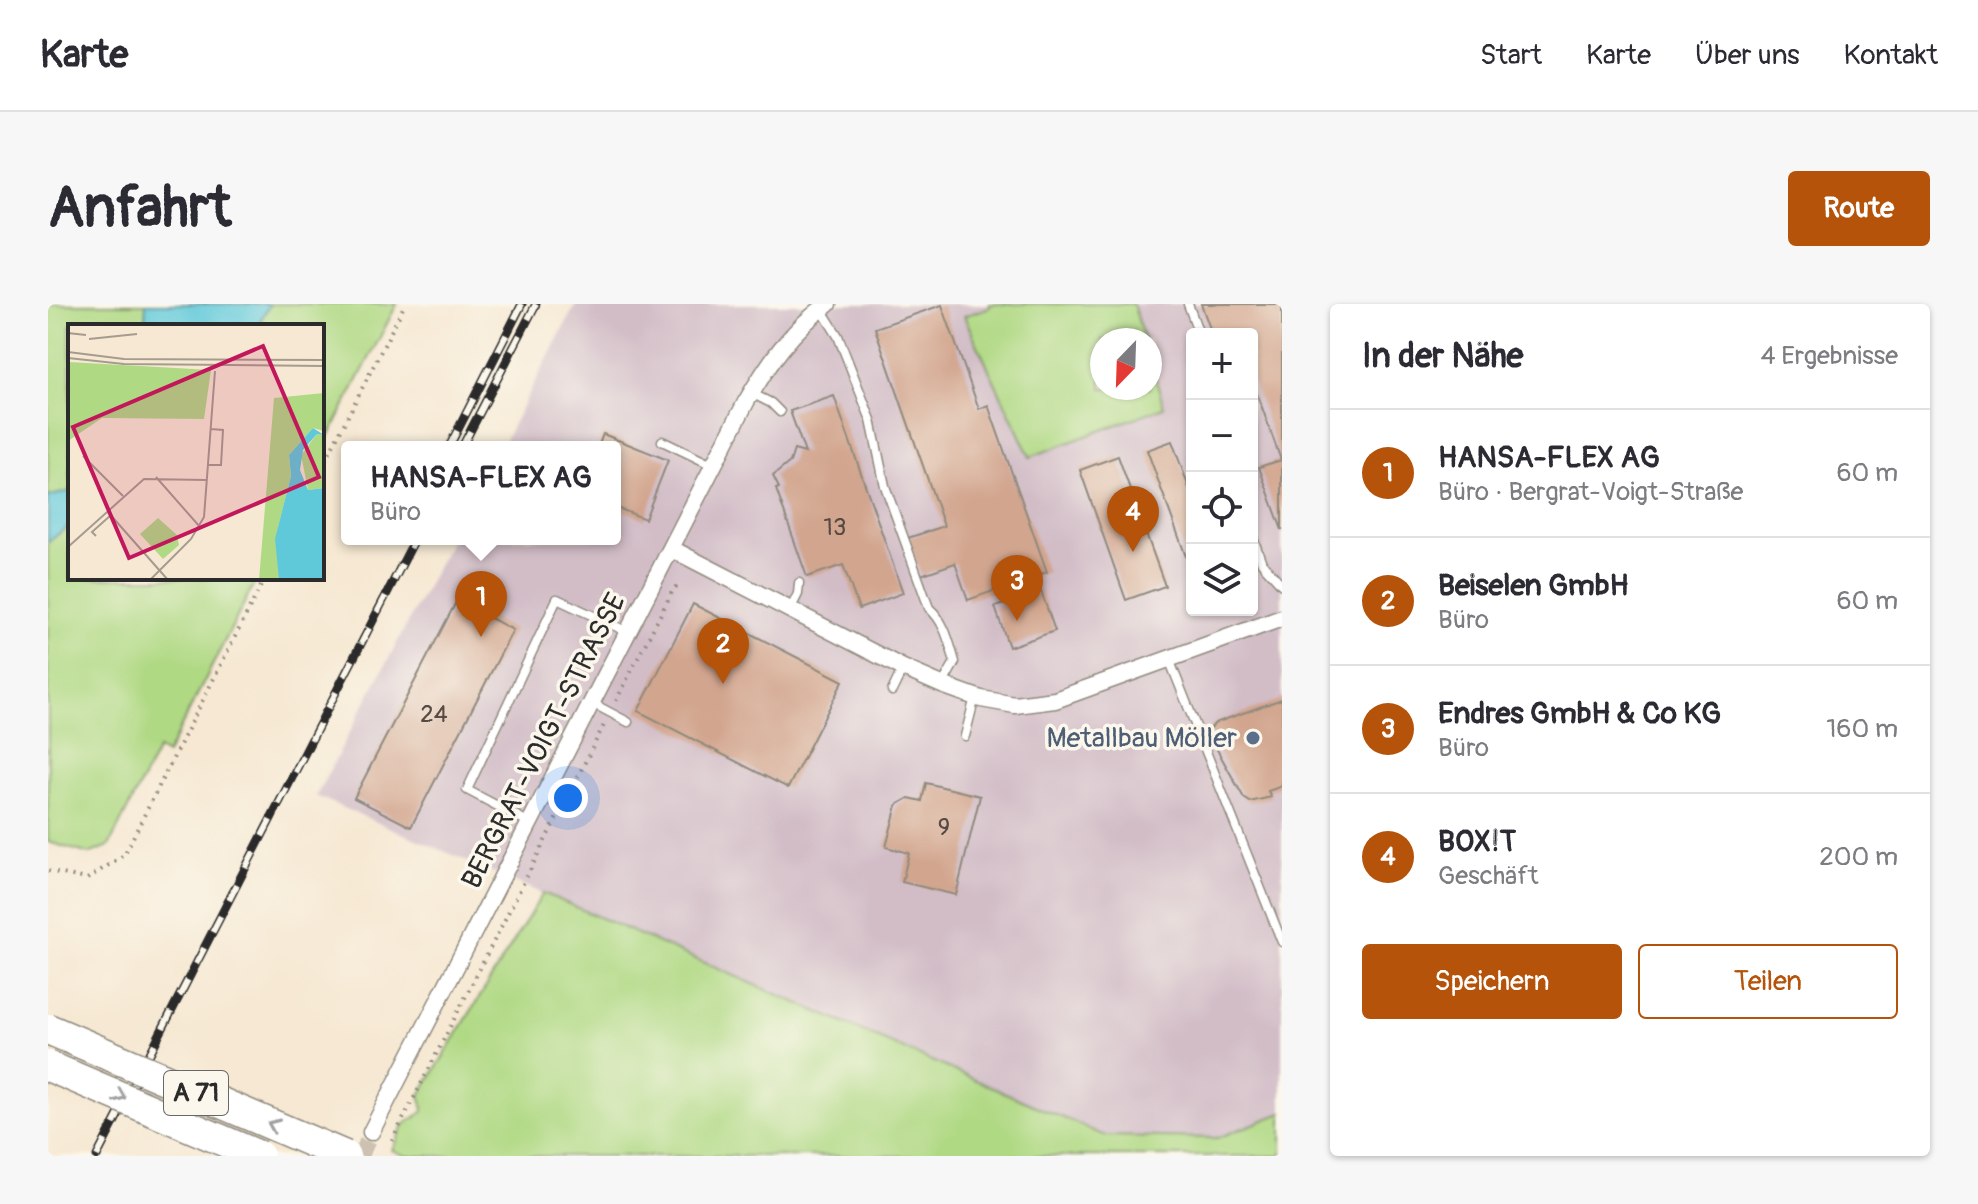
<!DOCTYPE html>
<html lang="de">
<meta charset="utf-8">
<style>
:root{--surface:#fff;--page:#f7f7f7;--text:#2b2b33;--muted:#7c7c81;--line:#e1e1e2;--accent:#b45309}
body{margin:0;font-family:Pangolin,sans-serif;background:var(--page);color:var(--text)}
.controls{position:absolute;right:24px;top:24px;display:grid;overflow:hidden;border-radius:8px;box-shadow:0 2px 6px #0004}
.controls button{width:72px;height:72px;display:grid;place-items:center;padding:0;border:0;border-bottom:2px solid var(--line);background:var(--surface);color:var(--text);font:40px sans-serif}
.compass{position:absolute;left:1042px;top:24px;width:72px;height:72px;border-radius:50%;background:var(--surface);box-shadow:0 2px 6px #0004;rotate:203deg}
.you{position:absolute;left:520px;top:494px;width:28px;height:28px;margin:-20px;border:6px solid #fff;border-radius:50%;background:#1a73e8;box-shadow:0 0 0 12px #1a73e833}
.badge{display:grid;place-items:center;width:52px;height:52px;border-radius:50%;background:var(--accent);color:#fff;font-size:26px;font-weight:700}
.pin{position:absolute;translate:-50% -66px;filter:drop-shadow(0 2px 4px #0008)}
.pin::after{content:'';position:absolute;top:42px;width:28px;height:24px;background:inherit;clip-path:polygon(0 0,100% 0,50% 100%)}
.popup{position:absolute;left:293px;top:137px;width:280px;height:104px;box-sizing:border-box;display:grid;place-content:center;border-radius:8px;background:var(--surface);filter:drop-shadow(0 2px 6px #0005);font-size:26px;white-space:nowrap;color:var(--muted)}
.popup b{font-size:30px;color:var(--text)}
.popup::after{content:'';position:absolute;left:50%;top:100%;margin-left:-16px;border:16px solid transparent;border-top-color:var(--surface)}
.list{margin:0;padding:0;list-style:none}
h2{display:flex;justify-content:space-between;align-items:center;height:104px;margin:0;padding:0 32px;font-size:34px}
h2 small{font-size:26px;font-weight:400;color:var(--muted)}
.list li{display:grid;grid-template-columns:52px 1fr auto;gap:24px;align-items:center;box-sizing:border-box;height:128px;padding:0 32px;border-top:2px solid var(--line)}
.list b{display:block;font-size:30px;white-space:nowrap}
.list p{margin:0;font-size:26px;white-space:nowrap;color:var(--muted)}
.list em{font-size:26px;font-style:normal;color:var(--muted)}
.actions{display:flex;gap:16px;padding:24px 32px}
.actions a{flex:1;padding:18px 0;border:2px solid var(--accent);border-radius:8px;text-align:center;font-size:28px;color:var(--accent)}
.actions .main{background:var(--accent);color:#fff}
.icon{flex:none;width:44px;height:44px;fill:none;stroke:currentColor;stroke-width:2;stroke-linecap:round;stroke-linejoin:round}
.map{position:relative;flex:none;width:1234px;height:852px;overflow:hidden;border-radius:8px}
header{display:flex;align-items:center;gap:48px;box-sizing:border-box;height:112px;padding:0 40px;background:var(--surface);border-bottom:2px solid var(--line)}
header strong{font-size:38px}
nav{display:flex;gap:44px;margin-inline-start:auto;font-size:28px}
.intro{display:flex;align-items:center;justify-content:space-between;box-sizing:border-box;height:192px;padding:0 48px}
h1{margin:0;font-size:56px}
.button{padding:20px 36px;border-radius:8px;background:var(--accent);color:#fff;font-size:28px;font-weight:700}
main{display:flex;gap:48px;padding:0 48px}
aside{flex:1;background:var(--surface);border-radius:8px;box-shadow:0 2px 6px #0004}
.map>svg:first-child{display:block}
.industrial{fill:#d2bdc7;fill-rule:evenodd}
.green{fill:#b0d984;stroke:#6e8258;stroke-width:2}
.water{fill:#5fc9da;stroke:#457a82;stroke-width:2}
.building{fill:#d2a58e}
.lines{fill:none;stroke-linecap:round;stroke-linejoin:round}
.street-tunnel{stroke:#cdc2b1;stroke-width:16;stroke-dasharray:16 8;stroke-linecap:butt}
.lane-casing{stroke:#908a7e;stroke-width:11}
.street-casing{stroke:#908a7e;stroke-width:19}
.path{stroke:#908a7e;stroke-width:4;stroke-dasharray:2 6;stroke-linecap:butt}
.lane{stroke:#fff;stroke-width:8}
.street{stroke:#fff;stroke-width:16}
.rail-casing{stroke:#2b2b2b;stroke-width:9}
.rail{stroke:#fbf7ec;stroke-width:6;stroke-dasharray:18;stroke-linecap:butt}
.highway-bridge-casing{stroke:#908a7e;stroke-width:33;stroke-linecap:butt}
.highway-bridge{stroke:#fff;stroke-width:30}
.oneway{stroke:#a0a0a0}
.service-dot{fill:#5c6f8a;stroke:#fbf7ec;stroke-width:3}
.labels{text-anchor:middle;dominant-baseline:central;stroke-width:7;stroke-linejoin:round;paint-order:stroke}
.number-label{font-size:24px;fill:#554a44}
.shield{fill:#fbf7ec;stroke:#696865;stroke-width:2}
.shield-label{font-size:26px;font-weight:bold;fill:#2b2b2b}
.service-label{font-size:28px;fill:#4e5e75;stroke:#fbf7ec;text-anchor:end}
.street-label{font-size:28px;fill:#2b2b2b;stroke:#fbf7ec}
.inset-road{fill:none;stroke:#a59c8f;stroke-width:2}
.view{fill:#c2185b;fill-opacity:0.15;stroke:#c2185b;stroke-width:4}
.inset-edge{fill:none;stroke:#2b2b2b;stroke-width:4}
</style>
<header>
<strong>Karte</strong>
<nav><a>Start</a><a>Karte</a><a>Über uns</a><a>Kontakt</a></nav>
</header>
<div class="intro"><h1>Anfahrt</h1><a class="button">Route</a></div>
<main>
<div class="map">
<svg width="1234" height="852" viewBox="0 0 1234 852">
<rect width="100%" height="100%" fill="#fbf7ec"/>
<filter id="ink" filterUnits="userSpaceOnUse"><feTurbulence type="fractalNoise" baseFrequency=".0125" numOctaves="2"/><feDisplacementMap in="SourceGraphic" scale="16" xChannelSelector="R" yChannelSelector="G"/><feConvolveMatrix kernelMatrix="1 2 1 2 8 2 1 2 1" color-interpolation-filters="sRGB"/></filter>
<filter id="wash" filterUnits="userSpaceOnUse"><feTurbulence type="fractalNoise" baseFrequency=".006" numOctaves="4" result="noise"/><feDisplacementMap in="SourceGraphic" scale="32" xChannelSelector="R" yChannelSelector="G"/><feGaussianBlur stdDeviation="1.8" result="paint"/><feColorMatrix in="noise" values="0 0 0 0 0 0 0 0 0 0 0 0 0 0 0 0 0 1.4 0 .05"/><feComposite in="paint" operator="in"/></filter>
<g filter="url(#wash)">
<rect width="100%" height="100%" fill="#f6e8d2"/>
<path class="industrial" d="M528 0H1234V808L1169 834 1057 832 268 492 404 235H567V143H453ZM1144 30H1204V306H1144ZM1054 36H1102V84H1054Z"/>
<path class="green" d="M0 0H98L97 22H22V187L0 193Z
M222 0H349L274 146V22H209Z
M942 0H1085L1096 36H1054V84H1102V55L1116 103 982 153 916 12 942 3Z
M22 221V274H209L119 450 110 445 61 542 41 550 0 538V238Z
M495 589 1057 832 1169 834 1234 809V852H358L344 846 356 821 376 807 372 791Z"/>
<path class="water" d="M98 0H222L209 22H97Z
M22 187V221L0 238V193Z"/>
<g id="blocks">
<path class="building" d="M1153 0H1234V226L1211 163 1233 156 1204 76V30H1164Z
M894 1 931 105 940 101 999 268 920 296 907 259 873 271 860 234 896 222 827 24Z
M786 92 855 289 811 305 795 261 759 273 728 185 731 184 725 172 742 158 746 146 757 149 742 107Z
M555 130 620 156 597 215 567 203V143H550Z
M1124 137 1144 192V269L1099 146Z
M1070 152 1117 282 1078 296 1032 166Z
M993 287 1007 327 961 343 947 303Z
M409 296 465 326 363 523 306 494Z
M645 300 795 377 740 484 590 407Z
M1234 395V482L1220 487 1223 493 1202 498 1196 494 1162 433 1161 426 1167 419Z
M878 479 932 492 908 591 854 578 861 549 838 543 849 501 861 494 874 497Z"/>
</g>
</g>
<g filter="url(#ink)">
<use href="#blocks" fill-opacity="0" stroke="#908a7e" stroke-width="2"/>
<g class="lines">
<path class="street-tunnel" d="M313 852 323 828"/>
<defs>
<path id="lane" d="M1140 0 1151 30
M773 5 790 32 823 116 837 182 881 304C897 318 901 338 907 358L894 381
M703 89 723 99 732 108
M614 137 666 162
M1204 231 1214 259 1234 281
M742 306 750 290 751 279
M1121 355 1234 638
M844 387 855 364
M544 399 580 418
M917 432 927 393
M482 519 419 486 509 295 580 328"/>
<path id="street" d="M624 245 855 364 894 381 933 395 967 401 1007 396 1234 314
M323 828 698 98C720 60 743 26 780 0"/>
</defs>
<use href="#lane" class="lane-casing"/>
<use href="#street" class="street-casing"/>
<path class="path" d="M274 163 357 0
M568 397 625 286 632 278
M0 567 39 575 76 551 217 274
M344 837 557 419"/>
<use href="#lane" class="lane"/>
<use href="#street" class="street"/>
<defs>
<path id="rail" d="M401 143 474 0
M414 143 488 0
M49 852 367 235"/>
</defs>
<use href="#rail" class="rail-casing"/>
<use href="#rail" class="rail"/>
<defs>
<path id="highway-bridge" d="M0 725 297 852
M0 762 211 852"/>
</defs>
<use href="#highway-bridge" class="highway-bridge-casing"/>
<use href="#highway-bridge" class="highway-bridge"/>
</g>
<defs><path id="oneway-chevron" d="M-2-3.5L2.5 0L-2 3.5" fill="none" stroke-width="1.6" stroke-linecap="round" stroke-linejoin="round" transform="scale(2)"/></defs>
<g class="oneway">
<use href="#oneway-chevron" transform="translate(72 792) rotate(23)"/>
<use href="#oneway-chevron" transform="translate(225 821) rotate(-157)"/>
</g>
</g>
<circle class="service-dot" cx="1205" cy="434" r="8"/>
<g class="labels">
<g class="number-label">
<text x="787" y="223">13</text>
<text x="386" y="410">24</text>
<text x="896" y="523">9</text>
</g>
<rect class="shield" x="116" y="767" width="64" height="44" rx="6"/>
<g class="shield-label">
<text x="148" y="789">A 71</text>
</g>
<g class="service-label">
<text x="1189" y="434">Metallbau Möller</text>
</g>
<g class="street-label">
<text transform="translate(496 437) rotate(-63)">BERGRAT-VOIGT-STRASSE</text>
</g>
</g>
<g transform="translate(20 20)">
<rect width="256" height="256" fill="#f6e8d2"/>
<path d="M0 38 143 46 136 95 34 94 0 117ZM256 69V107L245 104 221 131 223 152 210 204 211 256H191L206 74ZM249 110 256 111V164L240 166 233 131ZM90 194 109 211 111 221 95 235 72 210Z" fill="#b0d984"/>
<path d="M245 104 256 111 249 110 235 126 232 146 240 166 256 164V256H211L207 215 223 152 221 131Z" fill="#5fc9da"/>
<path class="inset-road" d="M1 0 0 9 18 11M21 15 69 10M0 28 56 35 256 36M0 34 56 40 256 42M15 132 55 172M140 141H153L155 106 143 105M88 153 132 203M39 187 100 256M28 212 24 208 43 191M0 223 76 155 139 156M82 256 123 215 136 193 147 47"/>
<path class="view" d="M195 22 251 153 61 234 5 103Z"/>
<rect width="256" height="256" class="inset-edge"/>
</g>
</svg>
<div class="controls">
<button>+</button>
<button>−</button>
<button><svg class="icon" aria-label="locate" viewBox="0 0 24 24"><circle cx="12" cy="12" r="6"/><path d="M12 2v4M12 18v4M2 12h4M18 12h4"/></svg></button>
<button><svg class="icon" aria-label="layers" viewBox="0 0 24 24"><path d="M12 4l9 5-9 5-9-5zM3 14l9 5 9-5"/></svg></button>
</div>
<svg class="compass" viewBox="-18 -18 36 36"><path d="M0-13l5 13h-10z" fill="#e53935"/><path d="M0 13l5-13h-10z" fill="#7c7c81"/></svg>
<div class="you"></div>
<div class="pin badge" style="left:433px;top:333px">1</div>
<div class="popup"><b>HANSA-FLEX AG</b>Büro</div>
<div class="pin badge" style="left:675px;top:380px">2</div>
<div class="pin badge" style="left:969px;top:317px">3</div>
<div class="pin badge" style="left:1085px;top:248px">4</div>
</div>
<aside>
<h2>In der Nähe<small>4 Ergebnisse</small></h2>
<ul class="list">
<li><span class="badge">1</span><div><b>HANSA-FLEX AG</b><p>Büro · Bergrat-Voigt-Straße</p></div><em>60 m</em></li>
<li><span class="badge">2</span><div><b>Beiselen GmbH</b><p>Büro</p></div><em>60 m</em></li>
<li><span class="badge">3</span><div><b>Endres GmbH &amp; Co KG</b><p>Büro</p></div><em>160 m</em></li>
<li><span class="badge">4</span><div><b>BOX!T</b><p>Geschäft</p></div><em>200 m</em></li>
</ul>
<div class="actions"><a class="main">Speichern</a><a>Teilen</a></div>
</aside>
</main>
